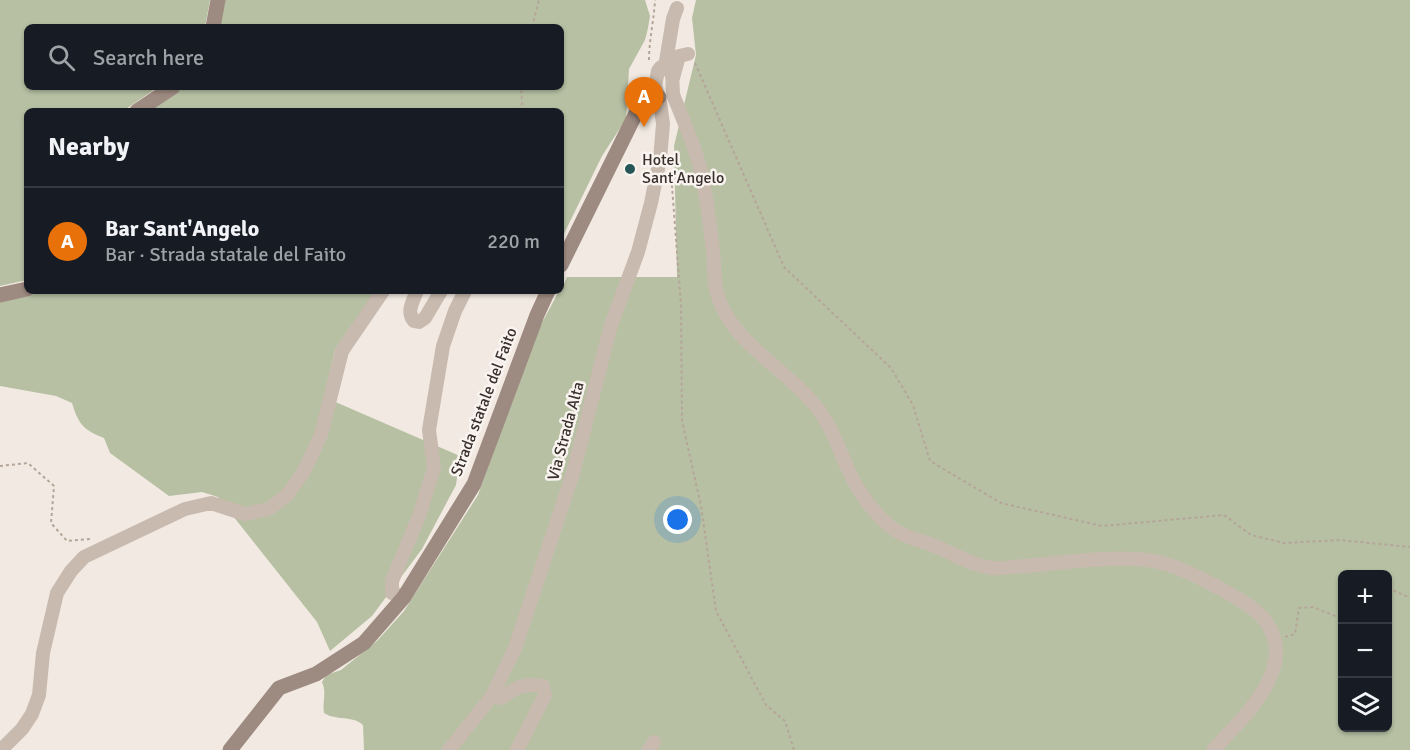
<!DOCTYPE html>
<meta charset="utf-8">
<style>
:root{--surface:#171b24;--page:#20242c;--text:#f1f3f6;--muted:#9ea1a6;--line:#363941;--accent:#d93025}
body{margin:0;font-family:Signika,sans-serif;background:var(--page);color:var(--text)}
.controls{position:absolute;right:18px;bottom:18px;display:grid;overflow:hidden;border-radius:9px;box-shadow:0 2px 4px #0004}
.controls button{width:54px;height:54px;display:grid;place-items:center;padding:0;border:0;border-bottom:2px solid var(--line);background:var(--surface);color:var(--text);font:30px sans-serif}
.you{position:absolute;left:678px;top:520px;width:21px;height:21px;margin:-15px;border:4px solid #fff;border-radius:50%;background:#1a73e8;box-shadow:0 0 0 9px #1a73e833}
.badge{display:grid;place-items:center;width:39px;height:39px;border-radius:50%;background:var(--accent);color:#fff;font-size:20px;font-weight:700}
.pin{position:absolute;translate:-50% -50px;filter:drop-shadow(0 2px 3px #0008)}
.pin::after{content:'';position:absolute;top:32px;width:21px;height:18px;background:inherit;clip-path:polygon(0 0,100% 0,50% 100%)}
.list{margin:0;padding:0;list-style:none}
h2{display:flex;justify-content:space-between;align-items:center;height:78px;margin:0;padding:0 24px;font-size:26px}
h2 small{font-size:20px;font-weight:400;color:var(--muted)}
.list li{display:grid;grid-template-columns:39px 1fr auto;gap:18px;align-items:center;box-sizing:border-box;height:108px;padding:0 24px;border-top:2px solid var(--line)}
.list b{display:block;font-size:22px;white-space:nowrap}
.list p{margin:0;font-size:20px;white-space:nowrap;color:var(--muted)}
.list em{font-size:20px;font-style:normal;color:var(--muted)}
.icon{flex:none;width:33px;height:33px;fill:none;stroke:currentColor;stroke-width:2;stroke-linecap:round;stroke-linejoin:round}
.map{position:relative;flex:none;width:1410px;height:750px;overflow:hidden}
.search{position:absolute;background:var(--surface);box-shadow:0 2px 4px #0004;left:24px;top:24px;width:540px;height:66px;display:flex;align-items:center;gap:15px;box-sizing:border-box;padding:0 21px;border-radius:9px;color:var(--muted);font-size:22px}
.panel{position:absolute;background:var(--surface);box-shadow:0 2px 4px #0004;left:24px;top:108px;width:540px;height:186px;border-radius:9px}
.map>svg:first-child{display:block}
.green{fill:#b7c0a3;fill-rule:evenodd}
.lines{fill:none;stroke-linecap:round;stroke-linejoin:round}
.path{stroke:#b5a599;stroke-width:2;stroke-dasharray:3 3;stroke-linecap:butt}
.street{stroke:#c9baaf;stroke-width:14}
.secondary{stroke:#9d8a80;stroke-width:15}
.poi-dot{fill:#255557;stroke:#f9f4ef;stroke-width:2}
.labels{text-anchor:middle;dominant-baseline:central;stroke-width:5;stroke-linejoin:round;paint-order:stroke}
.poi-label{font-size:16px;fill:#39302c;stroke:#f9f4ef;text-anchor:start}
.street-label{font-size:16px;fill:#39302c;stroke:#f9f4ef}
</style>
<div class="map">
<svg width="1410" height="750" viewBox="0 0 1410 750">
<rect width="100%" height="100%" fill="#f2eae2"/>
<path class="green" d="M0 0H210L205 27H27V87H158L123 111H27V280L0 286Z
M225 0H645L650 16 648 28 645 40 629 69 626 119 602 156 561 240V111H148L184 87H561V27H219Z
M696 0H1410V750H364L363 725C352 715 336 721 324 713 322 702 327 693 322 682L326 675 341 670 377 641 404 611 478 495 537 332 559 291H561L567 277H677L674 146 696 55 692 18ZM1342 574H1388V728H1342Z
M40 291H378L335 350 324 397 460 456 456 485 422 549 372 616 330 651 317 622 218 497 202 492 169 496 110 453 104 438C83 430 78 423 72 403L56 396 0 386V301Z"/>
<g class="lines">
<path class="path" d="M532 27 539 0
M649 60C649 40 654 20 655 0
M695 63 784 267 891 368 913 405 930 461 1001 503 1102 526 1224 515 1251 535 1284 543 1340 540 1410 547
M520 111 522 103 521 87
M671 173 681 305 682 421 701 506 716 611 766 705 785 721 794 750
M0 466 28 463 54 486 51 523 67 541 90 539
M1388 588 1410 598
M1285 637 1295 634 1299 608 1313 607 1338 617 1342 609"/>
<path class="street" d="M665 67 673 19 677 8
M673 78 679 56 688 54
M417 291C413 301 406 312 414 321L419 322 425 318 441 291
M404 597 392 593V581L419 516 434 468 429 430 443 346 455 311 465 291
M492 696 501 698C515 687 525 683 543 686L545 695 517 750
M1 750 22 729 32 714 39 695 43 653 57 593 71 571 84 557 185 509 211 503 245 514 269 509 287 495 303 473 321 435 342 351 383 291
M449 750 492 696 515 648 573 473 611 325 638 252 651 203 660 159 663 124 660 102 655 86 658 71 661 67C678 69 670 86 674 97 683 120 693 141 699 164 706 189 710 225 713 251 714 263 714 276 716 289 727 340 783 366 814 404 830 423 837 444 847 467 856 488 871 509 887 524 902 538 919 539 937 547 955 554 972 566 993 568 1003 569 1015 566 1025 566 1061 563 1099 557 1135 559 1168 560 1193 574 1221 589 1235 597 1251 605 1262 617 1303 663 1244 717 1213 750
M649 750 654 742"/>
<path class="secondary" d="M213 27 218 0
M137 111 173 87
M561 265 641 103 651 94 659 97
M0 295 27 289
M230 750 279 688 316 674 364 643 404 597 474 484 537 315 548 291"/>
</g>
<circle class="poi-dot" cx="630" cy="169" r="6"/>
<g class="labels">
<g class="poi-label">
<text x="642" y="160">Hotel<tspan x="642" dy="18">Sant'Angelo</tspan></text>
</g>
<g class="street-label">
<text transform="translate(484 402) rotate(-69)">Strada statale del Faito</text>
<text transform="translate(566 431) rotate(-75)">Via Strada Alta</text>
</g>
</g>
</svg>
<div class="controls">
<button>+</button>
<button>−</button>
<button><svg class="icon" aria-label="layers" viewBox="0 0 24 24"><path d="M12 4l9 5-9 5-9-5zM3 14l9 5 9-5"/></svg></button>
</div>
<div class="you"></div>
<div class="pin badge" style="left:644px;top:127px;background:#e8710a">A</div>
<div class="search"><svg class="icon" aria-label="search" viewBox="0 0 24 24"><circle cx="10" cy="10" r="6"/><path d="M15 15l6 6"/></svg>Search here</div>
<section class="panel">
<h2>Nearby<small></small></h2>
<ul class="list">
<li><span class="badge" style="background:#e8710a">A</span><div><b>Bar Sant'Angelo</b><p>Bar · Strada statale del Faito</p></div><em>220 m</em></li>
</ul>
</section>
</div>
